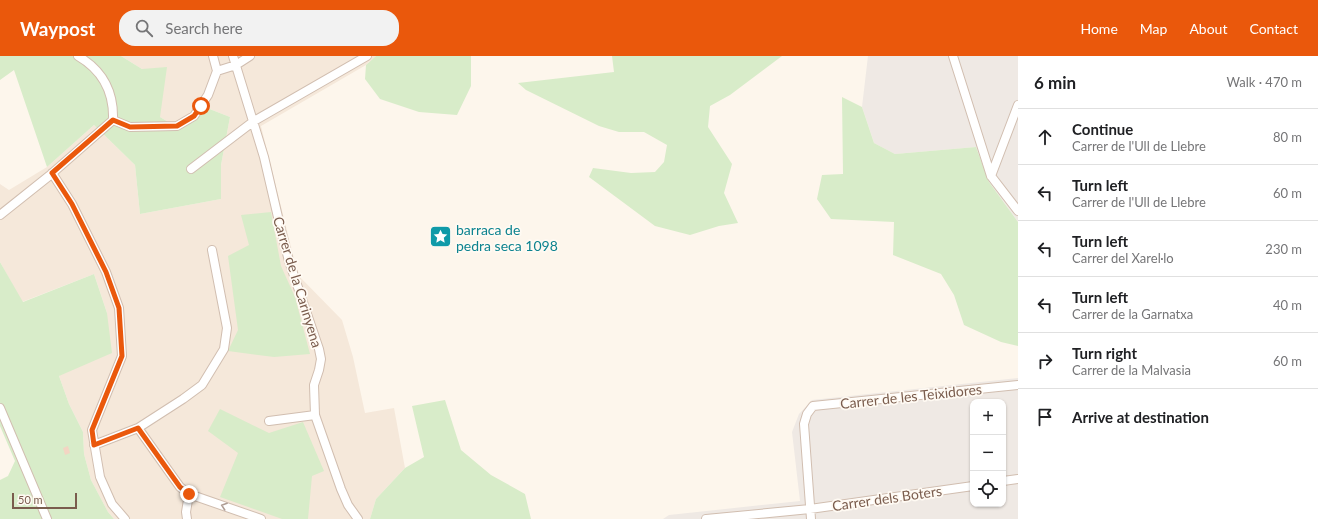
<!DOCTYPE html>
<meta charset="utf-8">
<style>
:root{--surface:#fff;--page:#f2f2f2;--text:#202124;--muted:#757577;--line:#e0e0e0;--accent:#ea580c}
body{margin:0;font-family:Lato,sans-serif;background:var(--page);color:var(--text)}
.controls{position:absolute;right:12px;bottom:12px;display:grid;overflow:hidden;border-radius:8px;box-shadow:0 1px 3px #0004}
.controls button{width:36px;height:36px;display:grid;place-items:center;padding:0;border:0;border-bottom:1px solid var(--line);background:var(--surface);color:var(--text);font:20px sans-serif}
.scale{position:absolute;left:12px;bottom:10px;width:65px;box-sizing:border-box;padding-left:4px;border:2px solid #7a5c4d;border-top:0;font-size:11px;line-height:14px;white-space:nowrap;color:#7a5c4d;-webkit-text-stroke:3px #fffaf3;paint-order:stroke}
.stop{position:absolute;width:12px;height:12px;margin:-9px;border:3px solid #ea580c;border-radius:50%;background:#fff}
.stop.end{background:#ea580c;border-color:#fff;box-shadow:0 1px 4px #0008}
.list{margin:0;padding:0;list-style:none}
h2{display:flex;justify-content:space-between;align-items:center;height:52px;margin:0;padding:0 16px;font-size:17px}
h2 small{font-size:13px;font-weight:400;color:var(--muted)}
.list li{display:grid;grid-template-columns:26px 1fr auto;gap:12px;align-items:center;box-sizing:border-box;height:56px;padding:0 16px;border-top:1px solid var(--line)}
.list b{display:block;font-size:15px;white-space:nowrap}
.list p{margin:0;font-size:13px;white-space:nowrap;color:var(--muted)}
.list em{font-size:13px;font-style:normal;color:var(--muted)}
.icon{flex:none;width:22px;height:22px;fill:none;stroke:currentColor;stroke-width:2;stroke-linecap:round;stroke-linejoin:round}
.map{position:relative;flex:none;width:1018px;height:463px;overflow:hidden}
header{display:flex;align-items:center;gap:24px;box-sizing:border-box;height:56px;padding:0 20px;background:var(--accent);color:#fff}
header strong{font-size:19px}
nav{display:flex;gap:22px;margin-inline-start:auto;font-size:14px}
.search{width:280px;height:36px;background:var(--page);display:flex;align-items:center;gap:10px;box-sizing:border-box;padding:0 14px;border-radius:16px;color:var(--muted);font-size:15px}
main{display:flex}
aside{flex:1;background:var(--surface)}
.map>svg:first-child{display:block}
.residential{fill:#f5e8da}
.industrial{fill:#efe9e4;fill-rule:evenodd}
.green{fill:#d8ecc9}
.building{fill:#f3d5c3}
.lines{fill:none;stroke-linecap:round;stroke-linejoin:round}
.minor-casing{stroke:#d1beb0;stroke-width:10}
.minor{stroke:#fff;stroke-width:8}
.oneway{stroke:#af9d94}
.route{stroke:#ea580c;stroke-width:5}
.labels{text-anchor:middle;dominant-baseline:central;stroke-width:3.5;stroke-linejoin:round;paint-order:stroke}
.culture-label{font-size:14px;fill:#0d838f;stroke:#fffaf3;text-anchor:start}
.street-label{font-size:14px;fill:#7a5c4d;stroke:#fffaf3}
</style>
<header>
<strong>Waypost</strong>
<div class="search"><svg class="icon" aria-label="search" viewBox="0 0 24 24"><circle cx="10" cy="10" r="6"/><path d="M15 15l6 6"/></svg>Search here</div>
<nav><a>Home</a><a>Map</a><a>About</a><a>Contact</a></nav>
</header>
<main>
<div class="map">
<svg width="1018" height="463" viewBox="0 0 1018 463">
<rect width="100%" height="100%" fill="#fdf6ec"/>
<path class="residential" d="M121 0H376L366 9 261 70 298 219 342 264 353 301 365 357 394 352 405 412 376 443 370 463H114L108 456 91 424 84 398 83 376 69 348 59 320 107 257 94 218 22 246 0 206V128L9 134 47 111 94 69 135 109 140 158 221 143V109L230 61 207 52 180 73 160 61 142 13Z"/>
<path class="industrial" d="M868 0H1018V166L989 126 976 91 895 98 874 87 862 51Z
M1018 322V463H663L669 459 800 445 792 376 799 358 812 344ZM973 346H1003V448H973Z"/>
<path class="green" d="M0 0H121L142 13 167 11 160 61 180 73 207 52 230 61 221 109V143L140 158 135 109 94 69 47 111 14 14 0 24Z
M376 0H471V30L457 59 419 56 380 43 365 23 366 9Z
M612 0H782L730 39 710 50 708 71 732 108 724 137 738 167 719 170 690 179 655 170 589 121 593 112 631 117 655 116 664 106 667 89 644 76H619L599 70 526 34 518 27 614 16Z
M842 41 862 51 874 87 895 98 976 91 989 126 1018 166V290L1001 286 964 269 954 239 941 218 893 199 894 166 831 163 817 143 822 119 843 118Z
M271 156 281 210 295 241 310 298 274 301 228 295 238 274 228 200 249 189 241 159Z
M0 206 23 246 94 218 107 257 112 297 59 320 69 348 83 376 84 398 91 424 108 456 114 463H0V424L8 420 15 405 0 370Z
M445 344 461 394 491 419 525 438 531 463H370L376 443 405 412 424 401 412 350Z
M220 353 269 377 303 366 324 415 312 420 308 463H282L220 441 238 397 208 375Z"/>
<path class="building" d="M68 390 70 397 65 399 63 392Z"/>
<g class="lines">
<defs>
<path id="minor" d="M78 0C102 14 114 36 113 64
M233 0 264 101 281 174 289 205 319 293 321 303 319 314 314 329 315 359 341 433 348 449 358 463
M953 0 991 120 1018 155
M217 15 236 9 250 0
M191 113 254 65 367 0
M52 117 72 148 106 216 119 252 122 300 92 374 100 421 112 448 125 463
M991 120 1018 49
M0 159 49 120 113 64 130 71 177 70 194 60 208 39 217 15 213 0
M0 352 47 463
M269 365 315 359
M138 372 180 431 189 438 261 463
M94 389 138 372 183 343 202 329 224 293 227 272 212 194
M1003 425 1018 423
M187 463 186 456 189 438
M706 463 810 453 973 430
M811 463 804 368 807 358 813 350 1018 329"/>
</defs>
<use href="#minor" class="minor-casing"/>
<use href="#minor" class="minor"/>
</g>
<defs><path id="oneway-chevron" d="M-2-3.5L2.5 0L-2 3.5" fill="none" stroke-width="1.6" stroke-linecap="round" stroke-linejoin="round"/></defs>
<use class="oneway" href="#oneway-chevron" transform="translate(224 450) rotate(-161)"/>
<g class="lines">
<path class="route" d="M189 438 180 431 138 372 94 389 92 374 122 300 119 252 106 216 72 148 52 117 113 64 130 71 177 70 194 60 201 50"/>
</g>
<defs>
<symbol id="sight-square" viewBox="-11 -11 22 22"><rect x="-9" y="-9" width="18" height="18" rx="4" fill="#0f9aa8" stroke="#fffaf3"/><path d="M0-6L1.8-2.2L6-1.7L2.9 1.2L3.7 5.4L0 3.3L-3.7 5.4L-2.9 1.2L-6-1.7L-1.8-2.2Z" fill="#fff"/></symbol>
</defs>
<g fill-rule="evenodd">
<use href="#sight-square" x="428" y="168" width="25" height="25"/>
</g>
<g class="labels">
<g class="culture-label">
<text x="456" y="173">barraca de<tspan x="456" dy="16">pedra seca 1098</tspan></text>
</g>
<g class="street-label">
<text transform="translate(298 226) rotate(73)">Carrer de la Carinyena</text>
<text transform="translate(911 340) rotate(-6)">Carrer de les Teixidores</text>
<text transform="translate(887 442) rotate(-8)">Carrer dels Boters</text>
</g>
</g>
</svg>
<div class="controls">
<button>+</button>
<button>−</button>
<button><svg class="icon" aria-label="locate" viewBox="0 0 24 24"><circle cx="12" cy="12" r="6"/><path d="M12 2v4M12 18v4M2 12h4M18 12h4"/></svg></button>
</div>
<div class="scale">50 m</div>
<div class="stop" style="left:201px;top:50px"></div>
<div class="stop end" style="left:189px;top:438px"></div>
</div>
<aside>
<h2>6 min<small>Walk · 470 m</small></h2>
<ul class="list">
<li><svg class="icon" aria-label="ahead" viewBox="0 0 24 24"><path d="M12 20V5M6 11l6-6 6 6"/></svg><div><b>Continue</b><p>Carrer de l'Ull de Llebre</p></div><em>80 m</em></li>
<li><svg class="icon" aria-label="left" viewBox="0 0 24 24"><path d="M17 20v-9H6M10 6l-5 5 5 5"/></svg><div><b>Turn left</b><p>Carrer de l'Ull de Llebre</p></div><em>60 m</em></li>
<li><svg class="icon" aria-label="left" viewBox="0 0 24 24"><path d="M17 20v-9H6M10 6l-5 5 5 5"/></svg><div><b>Turn left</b><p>Carrer del Xarel·lo</p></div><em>230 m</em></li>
<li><svg class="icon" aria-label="left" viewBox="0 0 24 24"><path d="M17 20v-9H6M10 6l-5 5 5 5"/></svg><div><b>Turn left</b><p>Carrer de la Garnatxa</p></div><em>40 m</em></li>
<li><svg class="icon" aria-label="right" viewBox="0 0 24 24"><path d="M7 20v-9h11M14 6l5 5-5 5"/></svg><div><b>Turn right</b><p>Carrer de la Malvasia</p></div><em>60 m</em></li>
<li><svg class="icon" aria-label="arrive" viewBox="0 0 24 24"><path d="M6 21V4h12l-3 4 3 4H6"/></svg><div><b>Arrive at destination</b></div></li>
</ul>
</aside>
</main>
